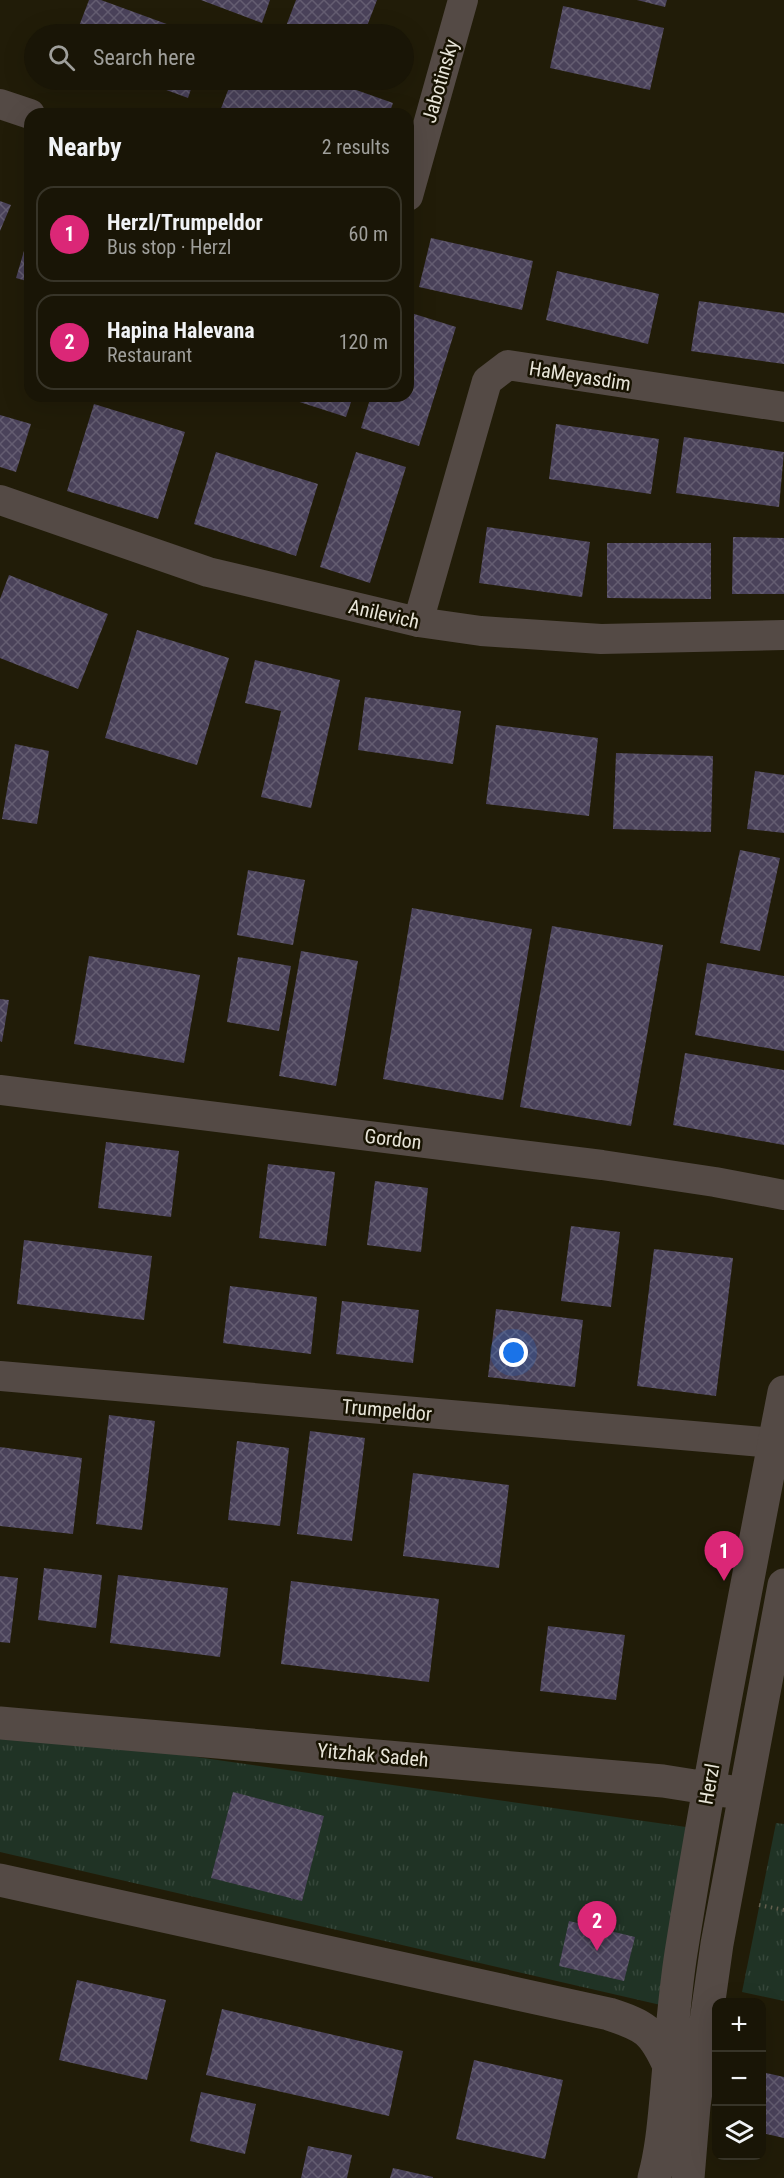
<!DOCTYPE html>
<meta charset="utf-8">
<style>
:root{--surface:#191506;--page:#221e10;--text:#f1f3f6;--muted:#9f9f9b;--line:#373428;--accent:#db2777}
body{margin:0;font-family:"Roboto Condensed",sans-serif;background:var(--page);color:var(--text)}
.controls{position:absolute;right:18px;bottom:18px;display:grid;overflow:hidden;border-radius:12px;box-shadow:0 6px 24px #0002}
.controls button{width:54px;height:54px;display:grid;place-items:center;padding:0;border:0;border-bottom:2px solid var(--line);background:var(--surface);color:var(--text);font:30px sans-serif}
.you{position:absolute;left:514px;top:1353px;width:21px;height:21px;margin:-15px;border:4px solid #fff;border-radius:50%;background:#1a73e8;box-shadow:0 0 0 9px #1a73e833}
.badge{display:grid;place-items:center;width:39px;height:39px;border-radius:50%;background:var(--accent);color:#fff;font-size:20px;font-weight:700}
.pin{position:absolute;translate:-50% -50px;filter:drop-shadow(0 2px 3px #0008)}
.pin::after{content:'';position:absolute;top:32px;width:21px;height:18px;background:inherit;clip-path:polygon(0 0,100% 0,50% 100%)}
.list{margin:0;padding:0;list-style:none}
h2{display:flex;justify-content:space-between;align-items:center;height:78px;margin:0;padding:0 24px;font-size:26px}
h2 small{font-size:20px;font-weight:400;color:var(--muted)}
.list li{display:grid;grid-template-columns:39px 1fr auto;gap:18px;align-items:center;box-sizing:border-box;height:96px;margin:0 12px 12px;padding:0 12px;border:2px solid var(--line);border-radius:18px}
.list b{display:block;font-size:22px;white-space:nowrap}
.list p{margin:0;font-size:20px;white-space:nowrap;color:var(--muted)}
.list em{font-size:20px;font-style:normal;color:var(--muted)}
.icon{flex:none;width:33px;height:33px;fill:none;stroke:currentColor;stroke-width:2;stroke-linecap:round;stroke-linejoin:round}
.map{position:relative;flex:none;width:784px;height:2178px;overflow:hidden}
.search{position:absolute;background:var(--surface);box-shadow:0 6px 24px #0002;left:24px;top:24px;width:390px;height:66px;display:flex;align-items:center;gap:15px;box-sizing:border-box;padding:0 21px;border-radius:33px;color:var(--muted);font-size:22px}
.panel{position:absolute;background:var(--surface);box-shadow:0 6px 24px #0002;left:24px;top:108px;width:390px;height:294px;border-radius:18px}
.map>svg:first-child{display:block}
.park{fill:url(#park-tufts)}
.building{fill:url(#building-cross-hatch)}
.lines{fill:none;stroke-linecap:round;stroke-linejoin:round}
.path{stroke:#635f4e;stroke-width:4;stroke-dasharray:1.5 4.5;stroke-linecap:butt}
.minor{stroke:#544a45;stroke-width:30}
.tertiary{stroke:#544a45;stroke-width:33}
.labels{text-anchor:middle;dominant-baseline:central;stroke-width:5;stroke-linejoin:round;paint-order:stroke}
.street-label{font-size:20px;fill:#e7e4d8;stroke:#181302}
</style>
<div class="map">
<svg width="784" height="2178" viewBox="0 0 784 2178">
<defs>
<pattern id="park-tufts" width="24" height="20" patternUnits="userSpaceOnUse" patternTransform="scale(1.5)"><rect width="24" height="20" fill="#203325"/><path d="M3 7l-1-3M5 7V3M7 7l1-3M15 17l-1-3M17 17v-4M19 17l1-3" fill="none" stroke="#36473a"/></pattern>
<pattern id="building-cross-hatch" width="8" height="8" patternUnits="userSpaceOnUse" patternTransform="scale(1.5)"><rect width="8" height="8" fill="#4a425a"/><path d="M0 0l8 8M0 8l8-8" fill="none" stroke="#645d71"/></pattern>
</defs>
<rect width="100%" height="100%" fill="#211c08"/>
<path class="park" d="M0 1736 148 1750 686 1827 665 2006 0 1852Z
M776 1823 784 1824V2001L742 1992Z"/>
<path class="building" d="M89 0H101L194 34H76Z
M201 0H270L262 23Z
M296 0H377L364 34H283Z
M637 0H667L665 7Z
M563 6 664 28 650 90 550 68Z
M139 80H194L188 98Z
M232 80H328L393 103 389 114H228L220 111Z
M0 201 11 205 0 231Z
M29 234H30V282L16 278Z
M431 238 533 261 522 310 419 287Z
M557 271 659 294 648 344 546 320Z
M699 301 784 313V364L691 351Z
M408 312 456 327 419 446 361 428 371 396H408Z
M281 396H353L346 417Z
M94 404 185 432 158 519 67 491Z
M0 415 31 424 16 472 0 467Z
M556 424 659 439 651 494 549 479Z
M684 437 784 452 779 507 676 493Z
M216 452 318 484 296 556 194 524Z
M356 452 406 467 370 583 320 567Z
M487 527 590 542 582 597 479 583Z
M733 537 784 538V594H732Z
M607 543H711V599L607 598Z
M9 575 108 614 78 689 0 658V599Z
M137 630 229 658 197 765 105 738Z
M255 660 340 680 311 808 261 797 281 711 245 703Z
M365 697 461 711 453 764 358 750Z
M496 725 598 738 589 816 486 804Z
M15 744 49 751 37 824 2 819Z
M616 753 713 756 711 832 613 829Z
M755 771 784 775V833L747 829Z
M740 850 780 858 760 951 720 943Z
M248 870 305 880 293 945 237 935Z
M412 908 532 929 503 1100 383 1079Z
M552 926 663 945 631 1126 520 1107Z
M301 951 358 961 336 1086 279 1076Z
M89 956 200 975 184 1063 74 1044Z
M238 957 291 966 279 1031 227 1022Z
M707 963 784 976V1051L695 1035Z
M0 999 9 1000 2 1042 0 1041Z
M685 1053 784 1070V1145L673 1125Z
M106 1142 179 1151 171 1217 98 1208Z
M268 1164 335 1172 326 1246 259 1238Z
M375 1181 428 1188 421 1252 367 1245Z
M571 1226 620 1232 611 1307 561 1301Z
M24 1240 152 1256 144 1320 17 1304Z
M654 1249 733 1258 716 1396 637 1386Z
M230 1286 317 1297 311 1354 223 1343Z
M342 1301 419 1310 413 1363 336 1354Z
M496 1309 583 1320 575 1387 488 1377Z
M109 1415 155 1421 142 1530 96 1524Z
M310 1431 365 1438 352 1541 297 1534Z
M237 1441 289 1448 280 1526 228 1520Z
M0 1447 82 1458 73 1534 0 1526Z
M413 1473 509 1485 499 1568 403 1556Z
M44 1568 102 1575 96 1628 38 1620Z
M118 1575 228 1588 220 1657 110 1643Z
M0 1576 18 1578 10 1643 0 1642Z
M291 1581 439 1599 429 1682 281 1664Z
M548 1626 625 1635 616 1700 540 1691Z
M233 1792 324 1816 302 1901 211 1878Z
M569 1921 635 1937 624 1981 559 1966Z
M77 1980 166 2000 147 2080 59 2060Z
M222 2009 403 2051 389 2116 206 2075Z
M474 2060 563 2080 545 2159 456 2139Z
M762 2072 784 2077V2138L762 2133Z
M201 2092 256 2104 245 2154 190 2141Z
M308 2146 352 2155 347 2178H301Z
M393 2168 433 2177V2178H390Z"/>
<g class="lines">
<path class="path" d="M759 1905 784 1910"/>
<path class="minor" d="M0 104 30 114
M408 196 463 0
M0 500 208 572 418 622 481 631 601 639 784 635
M418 622 487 381 508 365 784 407
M0 1090 602 1165 715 1182 784 1195
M0 1376 774 1443"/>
<path class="tertiary" d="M0 1723 663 1781 745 1794
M0 1880 609 2014C645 2026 653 2030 669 2066
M654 2178C662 2149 664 2119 667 2088 671 2043 674 1998 681 1953 711 1765 748 1579 784 1392
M688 2178 694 2106 717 1944 784 1585"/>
</g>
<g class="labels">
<g class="street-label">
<text transform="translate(440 81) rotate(-74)">Jabotinsky</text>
<text transform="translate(580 376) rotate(9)">HaMeyasdim</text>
<text transform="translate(384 614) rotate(13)">Anilevich</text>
<text transform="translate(393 1139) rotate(7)">Gordon</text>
<text transform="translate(387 1410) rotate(5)">Trumpeldor</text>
<text transform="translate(373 1755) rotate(5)">Yitzhak Sadeh</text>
<text transform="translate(709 1784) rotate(-80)">Herzl</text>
</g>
</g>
</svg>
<div class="controls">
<button>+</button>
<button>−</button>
<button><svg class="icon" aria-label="layers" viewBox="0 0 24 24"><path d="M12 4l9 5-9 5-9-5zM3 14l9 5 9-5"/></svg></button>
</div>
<div class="you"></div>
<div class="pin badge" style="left:724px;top:1581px">1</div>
<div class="pin badge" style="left:597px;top:1951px">2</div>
<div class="search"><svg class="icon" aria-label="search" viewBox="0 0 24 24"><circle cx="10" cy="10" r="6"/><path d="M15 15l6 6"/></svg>Search here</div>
<section class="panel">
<h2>Nearby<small>2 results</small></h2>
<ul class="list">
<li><span class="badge">1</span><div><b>Herzl/Trumpeldor</b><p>Bus stop · Herzl</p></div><em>60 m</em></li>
<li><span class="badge">2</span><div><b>Hapina Halevana</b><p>Restaurant</p></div><em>120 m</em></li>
</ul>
</section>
</div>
